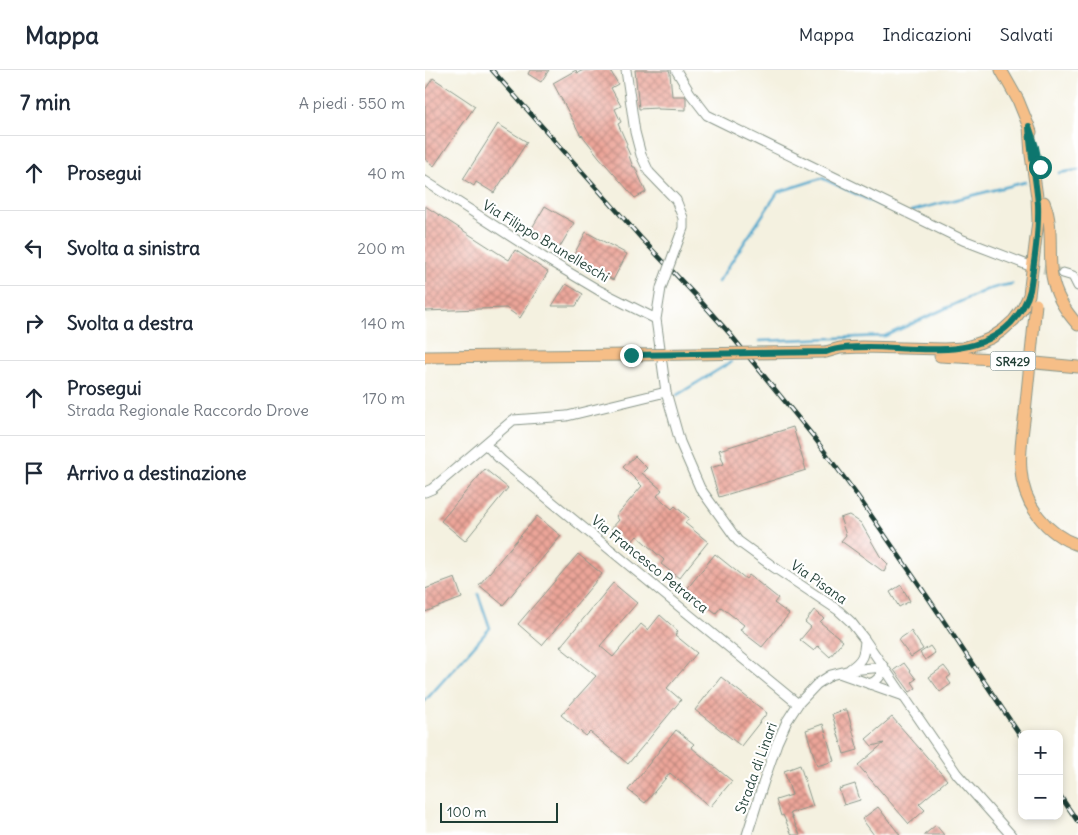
<!DOCTYPE html>
<html lang="it">
<meta charset="utf-8">
<style>
:root{--surface:#fff;--page:#f6f6f7;--text:#1f2937;--muted:#747a83;--line:#e0e1e3}
body{margin:0;font-family:Delius,sans-serif;background:var(--page);color:var(--text)}
.controls{position:absolute;right:15px;bottom:15px;display:grid;overflow:hidden;border-radius:10px;box-shadow:0 2px 8px #0003}
.controls button{width:45px;height:45px;display:grid;place-items:center;padding:0;border:0;border-bottom:1px solid var(--line);background:var(--surface);color:var(--text);font:25px sans-serif}
.scale{position:absolute;left:15px;bottom:12px;width:118px;box-sizing:border-box;padding-left:5px;border:2px solid #1f3d34;border-top:0;font-size:14px;line-height:18px;white-space:nowrap;color:#1f3d34;-webkit-text-stroke:4px #fff;paint-order:stroke}
.stop{position:absolute;width:15px;height:15px;margin:-11px;border:4px solid #0f766e;border-radius:50%;background:#fff}
.stop.end{background:#0f766e;border-color:#fff;box-shadow:0 1px 5px #0008}
.list{margin:0;padding:0;list-style:none}
h2{display:flex;justify-content:space-between;align-items:center;height:65px;margin:0;padding:0 20px;font-size:21px}
h2 small{font-size:16px;font-weight:400;color:var(--muted)}
.list li{display:grid;grid-template-columns:32px 1fr auto;gap:15px;align-items:center;box-sizing:border-box;height:75px;padding:0 20px;border-top:1px solid var(--line)}
.list b{display:block;font-size:19px;white-space:nowrap}
.list p{margin:0;font-size:16px;white-space:nowrap;color:var(--muted)}
.list em{font-size:16px;font-style:normal;color:var(--muted)}
.icon{flex:none;width:28px;height:28px;fill:none;stroke:currentColor;stroke-width:2;stroke-linecap:round;stroke-linejoin:round}
.map{position:relative;flex:none;width:653px;height:765px;overflow:hidden}
header{display:flex;align-items:center;gap:30px;box-sizing:border-box;height:70px;padding:0 25px;background:var(--surface);border-bottom:1px solid var(--line)}
header strong{font-size:24px}
nav{display:flex;gap:28px;margin-inline-start:auto;font-size:18px}
main{display:flex}
aside{flex:1;background:var(--surface)}
.map>svg:first-child{display:block}
.lines{fill:none;stroke-linecap:round;stroke-linejoin:round}
.stream{stroke:#50a7cc;stroke-width:2.5}
.building{fill:url(#building-cross-hatch)}
.minor-tunnel{stroke:#c9cdbe;stroke-width:9;stroke-dasharray:9 4.5;stroke-linecap:butt}
.minor-casing{stroke:#8a978a;stroke-width:11}
.major-casing{stroke:#8a978a;stroke-width:13}
.minor{stroke:#fff;stroke-width:9}
.major{stroke:#f6be87;stroke-width:11}
.rail-casing{stroke:#1f3d34;stroke-width:4.5}
.rail{stroke:#fff;stroke-width:2.5;stroke-dasharray:8;stroke-linecap:butt}
.minor-bridge-casing{stroke:#8a978a;stroke-width:11;stroke-linecap:butt}
.major-bridge-casing{stroke:#8a978a;stroke-width:13;stroke-linecap:butt}
.minor-bridge{stroke:#fff;stroke-width:9}
.major-bridge{stroke:#f6be87;stroke-width:11}
.route{stroke:#0f766e;stroke-width:6}
.labels{text-anchor:middle;dominant-baseline:central;stroke-width:4.5;stroke-linejoin:round;paint-order:stroke}
.shield{fill:#fff;stroke:#627771;stroke-width:1}
.shield-label{font-size:12px;font-weight:bold;fill:#1f3d34}
.street-label{font-size:14px;fill:#1f3d34;stroke:#fff}
</style>
<header>
<strong>Mappa</strong>
<nav><a>Mappa</a><a>Indicazioni</a><a>Salvati</a></nav>
</header>
<main>
<aside>
<h2>7 min<small>A piedi · 550 m</small></h2>
<ul class="list">
<li><svg class="icon" aria-label="ahead" viewBox="0 0 24 24"><path d="M12 20V5M6 11l6-6 6 6"/></svg><div><b>Prosegui</b></div><em>40 m</em></li>
<li><svg class="icon" aria-label="left" viewBox="0 0 24 24"><path d="M17 20v-9H6M10 6l-5 5 5 5"/></svg><div><b>Svolta a sinistra</b></div><em>200 m</em></li>
<li><svg class="icon" aria-label="right" viewBox="0 0 24 24"><path d="M7 20v-9h11M14 6l5 5-5 5"/></svg><div><b>Svolta a destra</b></div><em>140 m</em></li>
<li><svg class="icon" aria-label="ahead" viewBox="0 0 24 24"><path d="M12 20V5M6 11l6-6 6 6"/></svg><div><b>Prosegui</b><p>Strada Regionale Raccordo Drove</p></div><em>170 m</em></li>
<li><svg class="icon" aria-label="arrive" viewBox="0 0 24 24"><path d="M6 21V4h12l-3 4 3 4H6"/></svg><div><b>Arrivo a destinazione</b></div></li>
</ul>
</aside>
<div class="map">
<svg width="653" height="765" viewBox="0 0 653 765">
<defs>
<pattern id="building-cross-hatch" width="8" height="8" patternUnits="userSpaceOnUse" patternTransform="scale(1.25)"><rect width="8" height="8" fill="#eca599"/><path d="M0 0l8 8M0 8l8-8" fill="none" stroke="#bf887e"/></pattern>
</defs>
<rect width="100%" height="100%" fill="#fff"/>
<filter id="ink" filterUnits="userSpaceOnUse"><feTurbulence type="fractalNoise" baseFrequency=".02" numOctaves="2"/><feDisplacementMap in="SourceGraphic" scale="10" xChannelSelector="R" yChannelSelector="G"/><feConvolveMatrix kernelMatrix="1 2 1 2 8 2 1 2 1" color-interpolation-filters="sRGB"/></filter>
<filter id="wash" filterUnits="userSpaceOnUse"><feTurbulence type="fractalNoise" baseFrequency=".0096" numOctaves="4" result="noise"/><feDisplacementMap in="SourceGraphic" scale="20" xChannelSelector="R" yChannelSelector="G"/><feGaussianBlur stdDeviation="1.12" result="paint"/><feColorMatrix in="noise" values="0 0 0 0 0 0 0 0 0 0 0 0 0 0 0 0 0 1.4 0 .05"/><feComposite in="paint" operator="in"/></filter>
<g filter="url(#wash)">
<rect width="100%" height="100%" fill="#f4f1e0"/>
<g class="lines">
<path class="stream" d="M634 103 653 100
M486 141 600 112
M293 212 353 122 397 108 474 144 478 143
M334 271 460 266 561 220 576 216 587 214
M252 325 306 292
M0 631 65 558 53 524"/>
</g>
<g id="blocks">
<path class="building" d="M105 0H124L116 12 103 4Z
M151 0 152 3 159 0H185L193 14 186 18 196 36 190 39 196 52 193 54 202 74 201 76 205 85 204 86 208 97H210L221 122 210 128 174 87 157 65 156 66 128 13Z
M210 0H244L245 3 247 26H260L261 28V40L233 39V38L214 39Z
M8 8 50 36 9 96 0 89V20Z
M73 54 102 72 69 123 51 112 49 116 38 109Z
M0 136 84 190 90 180 123 202 95 248 81 238 0 241Z
M120 136 149 153 133 180 104 163Z
M161 162 202 184 188 210 147 188Z
M141 214 158 224 151 236H127Z
M368 357 381 400 294 427 285 398 299 394 294 380Z
M210 386 222 398 217 403 237 420 232 426 247 439 250 436 264 448 260 453 283 472 254 508 236 494 239 490 212 466 204 475 186 459 194 450 191 446 217 416 198 397Z
M60 399 83 418 40 471 16 451Z
M424 445 436 453 455 486 463 494 459 502 416 471 421 465 415 448Z
M112 446 136 466 78 535 54 515Z
M153 484 177 504 117 575 93 554Z
M290 484 321 509 324 505 353 528 349 533 364 544 337 577 315 560 319 555 296 537 291 543 261 520Z
M30 508 37 528 0 542V519Z
M188 513 212 533 175 576 188 587 216 554 223 560 235 545 253 561 250 565 272 583 242 618 256 630 203 694 165 662 161 666 136 645 171 606 135 577Z
M476 515 485 531 474 537 465 522Z
M389 540 399 548 395 552 418 571 405 587 393 576 389 581 375 570 386 557 380 552Z
M486 561 498 579 486 587 473 570Z
M505 576 510 583 500 590 495 583Z
M479 593 491 609 487 612 491 618 485 622 469 600Z
M519 596 526 605 522 608 526 614 515 622 504 607Z
M296 607 342 643 316 676 270 640Z
M419 640H422L433 680 419 684 407 644Z
M467 647 522 710 494 734 500 740 484 754 433 695 459 673 447 676 441 669Z
M398 654 409 691 392 696 381 660Z
M251 660 269 674 266 677 307 711 285 737 245 703 220 733 203 720Z
M375 695 388 736 365 743 375 765H367L358 745 356 746 351 730 367 725 359 701Z
M430 714 435 730 419 735 414 719Z
M453 737 475 765H449L437 749Z
M511 755 519 765H499Z"/>
</g>
</g>
<g filter="url(#ink)">
<use href="#blocks" fill-opacity="0" stroke="#8a978a" stroke-width="1"/>
<g class="lines">
<path class="minor-tunnel" d="M605 196 638 203"/>
<defs>
<path id="minor" d="M201 0 210 62 216 85 224 102 251 130 258 148V158L251 177
M251 0 265 23 282 45 538 170 605 196
M0 111 118 187 175 221 231 249
M638 203 648 206 653 216
M235 278 231 249 236 218
M237 293 241 322 255 372 275 418 313 471 350 498 413 540 426 552 440 570 532 704 586 765
M60 374 76 390 373 634
M0 422 7 419 88 350 142 346 241 322
M425 599C438 590 439 585 440 570
M414 603 479 626
M444 614C453 611 456 606 459 597
M322 765 338 714 352 673 362 651 373 634 392 614 406 605 425 600 459 597"/>
<path id="major" d="M576 0 593 30 606 62
M619 132C629 156 623 181 627 206 630 224 641 242 653 255
M401 282 415 278 437 277 519 279 538 278 554 273 566 268 578 260 589 250 598 238 604 225 613 151 612 127 606 85 604 56
M515 286 568 289 653 297
M0 287 206 285
M600 342C598 361 594 381 596 400 598 434 621 464 653 475"/>
</defs>
<use href="#minor" class="minor-casing"/>
<use href="#major" class="major-casing"/>
<use href="#minor" class="minor"/>
<use href="#major" class="major"/>
<defs>
<path id="rail" d="M67 0 216 168 270 225 305 264 388 366 432 425 504 529 597 668
M634 724 653 752"/>
</defs>
<use href="#rail" class="rail-casing"/>
<use href="#rail" class="rail"/>
<defs>
<path id="minor-bridge" d="M236 218 251 177"/>
<path id="major-bridge" d="M206 285 401 282
M600 342 611 234"/>
</defs>
<use href="#minor-bridge" class="minor-bridge-casing"/>
<use href="#major-bridge" class="major-bridge-casing"/>
<use href="#minor-bridge" class="minor-bridge"/>
<use href="#major-bridge" class="major-bridge"/>
</g>
</g>
<g class="lines" filter="url(#ink)">
<path class="route" d="M206 285 401 282C414 277 429 277 443 277 491 277 549 291 586 253 595 243 602 233 605 220 609 193 614 162 613 134 611 108 605 83 604 56L611 77 615 97"/>
</g>
<g class="labels">
<rect class="shield" x="565.5" y="281.5" width="45" height="19" rx="4"/>
<g class="shield-label">
<text x="588" y="291">SR429</text>
</g>
<g class="street-label">
<text transform="translate(121 171) rotate(31)">Via Filippo Brunelleschi</text>
<text transform="translate(225 494) rotate(39)">Via Francesco Petrarca</text>
<text transform="translate(394 512) rotate(35)">Via Pisana</text>
<text transform="translate(331 698) rotate(-70)">Strada di Linari</text>
</g>
</g>
</svg>
<div class="controls">
<button>+</button>
<button>−</button>
</div>
<div class="scale">100 m</div>
<div class="stop" style="left:615px;top:97px"></div>
<div class="stop end" style="left:206px;top:285px"></div>
</div>
</main>
